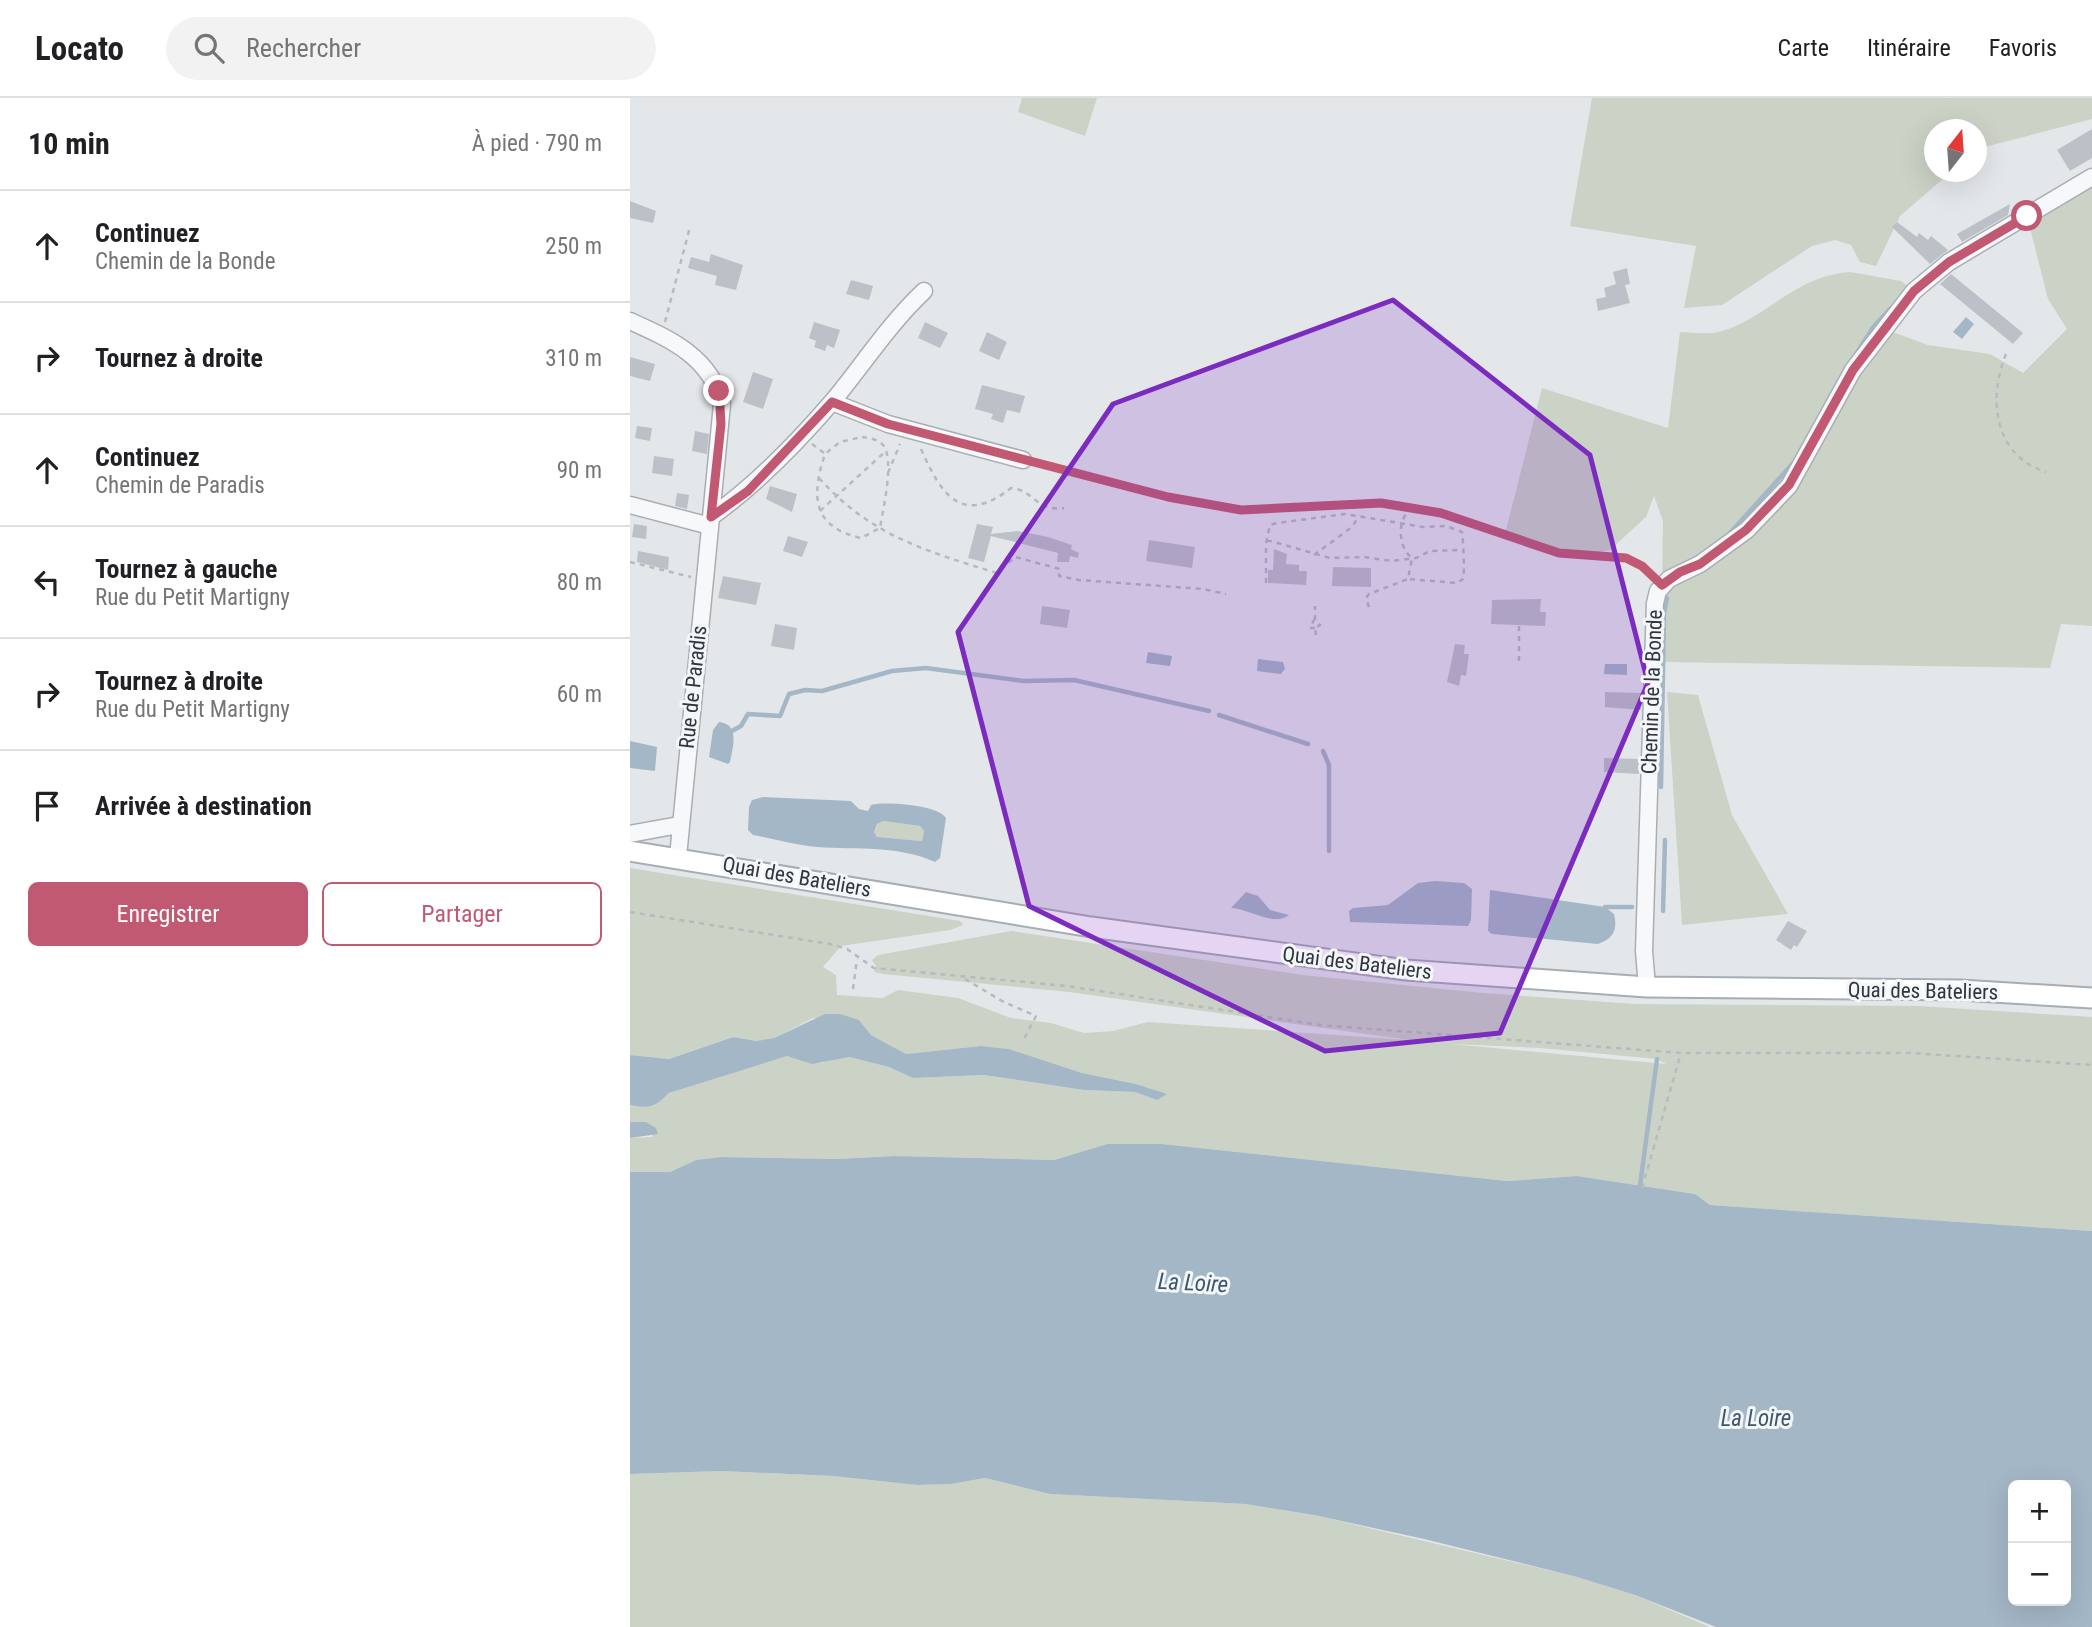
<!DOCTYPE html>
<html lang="fr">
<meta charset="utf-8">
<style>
:root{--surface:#fff;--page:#f2f2f2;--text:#202124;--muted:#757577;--line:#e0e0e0;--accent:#c05971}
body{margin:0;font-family:"Roboto Condensed",sans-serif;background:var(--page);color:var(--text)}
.controls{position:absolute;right:21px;bottom:21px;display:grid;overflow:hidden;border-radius:10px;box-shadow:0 7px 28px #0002}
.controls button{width:63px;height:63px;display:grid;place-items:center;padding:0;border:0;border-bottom:2px solid var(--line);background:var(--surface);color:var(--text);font:35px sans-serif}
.compass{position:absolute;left:1294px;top:21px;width:63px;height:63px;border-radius:50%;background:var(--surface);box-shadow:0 7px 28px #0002;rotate:17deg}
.stop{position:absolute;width:21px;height:21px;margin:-16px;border:5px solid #c05971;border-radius:50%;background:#fff}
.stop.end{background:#c05971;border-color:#fff;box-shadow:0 2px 7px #0008}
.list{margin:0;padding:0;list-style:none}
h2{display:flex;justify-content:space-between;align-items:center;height:91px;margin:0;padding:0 28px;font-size:30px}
h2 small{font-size:23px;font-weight:400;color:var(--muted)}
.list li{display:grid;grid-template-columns:46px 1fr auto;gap:21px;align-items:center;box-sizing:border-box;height:112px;padding:0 28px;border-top:2px solid var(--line)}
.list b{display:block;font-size:26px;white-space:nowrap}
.list p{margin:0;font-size:23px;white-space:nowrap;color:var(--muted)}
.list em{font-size:23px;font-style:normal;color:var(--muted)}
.actions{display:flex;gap:14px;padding:21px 28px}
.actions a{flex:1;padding:16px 0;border:2px solid var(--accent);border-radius:10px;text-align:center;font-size:24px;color:var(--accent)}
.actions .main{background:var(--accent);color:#fff}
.icon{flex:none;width:38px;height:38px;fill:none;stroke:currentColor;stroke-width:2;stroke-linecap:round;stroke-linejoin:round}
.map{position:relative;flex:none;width:1462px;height:1529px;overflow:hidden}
header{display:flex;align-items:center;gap:42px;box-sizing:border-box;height:98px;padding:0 35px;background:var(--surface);border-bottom:2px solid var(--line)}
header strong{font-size:33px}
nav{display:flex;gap:38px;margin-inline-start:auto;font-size:24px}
.search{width:490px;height:63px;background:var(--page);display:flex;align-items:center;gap:18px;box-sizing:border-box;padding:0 24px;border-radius:38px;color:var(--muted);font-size:26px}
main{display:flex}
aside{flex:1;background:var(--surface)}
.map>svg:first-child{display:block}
.green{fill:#cbd3c6;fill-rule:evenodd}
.water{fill:#a4b7c6;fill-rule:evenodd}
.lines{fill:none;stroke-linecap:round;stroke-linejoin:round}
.stream{stroke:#a4b7c6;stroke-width:4.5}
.building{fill:#bcc1c7}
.minor-casing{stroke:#aaaeb4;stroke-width:19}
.major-casing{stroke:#a5adb5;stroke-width:23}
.path{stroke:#b7babe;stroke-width:2.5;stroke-dasharray:5 5;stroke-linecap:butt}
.minor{stroke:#f7f8f9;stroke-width:16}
.major{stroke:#fff;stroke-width:19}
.route{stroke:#c05971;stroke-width:9}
.marked{fill:#7b2cbf;fill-opacity:0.2;stroke:#7b2cbf;stroke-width:5;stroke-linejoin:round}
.labels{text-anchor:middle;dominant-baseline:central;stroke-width:6;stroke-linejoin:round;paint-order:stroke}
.street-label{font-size:21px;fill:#2e3641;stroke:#f4f6f8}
.water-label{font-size:23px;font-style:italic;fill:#3c5871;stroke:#f4f6f8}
</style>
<header>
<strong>Locato</strong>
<div class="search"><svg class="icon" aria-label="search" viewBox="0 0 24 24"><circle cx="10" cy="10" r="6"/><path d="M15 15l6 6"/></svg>Rechercher</div>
<nav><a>Carte</a><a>Itinéraire</a><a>Favoris</a></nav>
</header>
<main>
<aside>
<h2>10 min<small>À pied · 790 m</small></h2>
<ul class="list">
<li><svg class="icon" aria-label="ahead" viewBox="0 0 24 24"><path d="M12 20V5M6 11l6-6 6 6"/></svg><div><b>Continuez</b><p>Chemin de la Bonde</p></div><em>250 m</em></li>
<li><svg class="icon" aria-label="right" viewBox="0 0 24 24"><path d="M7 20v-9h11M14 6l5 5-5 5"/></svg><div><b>Tournez à droite</b></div><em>310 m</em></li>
<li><svg class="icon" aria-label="ahead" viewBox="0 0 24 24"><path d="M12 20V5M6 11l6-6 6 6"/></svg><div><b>Continuez</b><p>Chemin de Paradis</p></div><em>90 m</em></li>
<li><svg class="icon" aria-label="left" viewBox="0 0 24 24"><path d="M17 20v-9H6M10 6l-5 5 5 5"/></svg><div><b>Tournez à gauche</b><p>Rue du Petit Martigny</p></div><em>80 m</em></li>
<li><svg class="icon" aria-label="right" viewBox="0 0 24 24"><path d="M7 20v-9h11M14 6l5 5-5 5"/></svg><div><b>Tournez à droite</b><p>Rue du Petit Martigny</p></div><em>60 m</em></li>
<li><svg class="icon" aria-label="arrive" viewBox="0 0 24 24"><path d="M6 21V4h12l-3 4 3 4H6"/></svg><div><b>Arrivée à destination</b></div></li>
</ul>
<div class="actions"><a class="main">Enregistrer</a><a>Partager</a></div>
</aside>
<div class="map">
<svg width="1462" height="1529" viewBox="0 0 1462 1529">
<rect width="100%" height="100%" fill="#e4e7ea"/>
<path class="green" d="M392 0H467L455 38 388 14Z
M962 0H1462V21L1347 51 1346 32H1304V74H1321L1270 118 1246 168 1230 164 1221 147 1205 142 1182 148 1092 207 1054 210 1066 148 940 128Z
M1462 79V528L1431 526 1420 570 1031 564 1032 507 1043 485 1108 447 1209 313 1244 251 1260 233 1298 247 1360 256 1393 275 1437 231 1418 201 1397 118Z
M1220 174 1271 183 1284 193 1184 344 1117 432 1032 487 1033 423 1024 398 1016 419 980 452 949 458 929 455 875 436 912 290 1038 330 1050 234C1062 234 1076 237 1088 234 1135 223 1163 178 1220 174Z
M1037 594 1068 597 1102 717 1158 816 1052 827Z
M253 723 290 728 294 733 292 743 247 739 244 734 248 725Z
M0 770 330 823 333 827 320 832 211 848 193 869 206 877 207 897 252 900 268 892 328 900 381 920 421 925 454 935 483 933 518 924 779 942 439 894 253 876 244 874 246 868 242 862 248 857 381 833 673 877 853 895 1005 906 1288 908 1462 919V1133L1080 1107 1065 1096 947 1078 877 1083 532 1046H477L424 1062 264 1058 207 1061 91 1059 66 1062 40 1074H0V1040L23 1039 16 1024H0V1007C20 1011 25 1009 39 995L147 959 157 958 192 965 201 960 219 959 259 969 283 980 354 977 454 992 505 994 527 1002 536 996 506 986 452 975 379 951 351 948 276 956 241 937 229 922 183 920 144 940 128 943 102 939 39 961 0 957ZM821 946 910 950 1027 961 1036 966Z
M91 1373 203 1378 287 1387 321 1386 355 1380 420 1396 615 1406 684 1417 947 1479 1005 1497 1080 1529H0V1376Z"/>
<path class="water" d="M1336 219 1344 226 1332 241 1323 234Z
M518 554 542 558 540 568 516 565Z
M628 561 653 564 655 571 651 576 627 573Z
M975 566H997V577L974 576Z
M89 624C110 626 103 649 100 664L98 666 79 659 83 632Z
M0 643 27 649 25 673 0 670Z
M133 699 221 703 229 711 238 713 241 707C256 703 308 707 316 720L310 760 305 764C267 747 227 752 187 749 166 747 144 741 123 737L118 732 119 709 122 702ZM253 723 290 728 294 733 292 743 247 739 244 734 247 726Z
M805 783 834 785 842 791 841 822 838 828 720 824 719 813 723 810 758 807 788 785Z
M860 792 975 809 984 816C988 832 983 841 968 846L862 836 858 833Z
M616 794 628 798 640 812 659 817C644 829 620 811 601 810Z
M195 916H210L229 922 241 937 276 956 351 948 379 951 452 975 506 986 537 996 527 1002 505 994 454 992 354 977 283 980 259 969 219 959 182 966 157 958 39 995C25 1009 20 1011 0 1007V957L39 961 103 939 127 943 144 940Z
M0 1024H16L26 1030 28 1036 0 1040Z
M477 1046H532L877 1083 947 1078 1065 1096 1080 1107 1462 1133V1529H1086L1005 1497 947 1479 794 1441 684 1417 615 1406 420 1396 355 1380 321 1386 287 1387 203 1378 91 1373 0 1376V1074H40L66 1062 91 1059 207 1061 264 1058 424 1062ZM1383 1387H1436V1503H1383Z"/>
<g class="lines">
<path class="stream" d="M1226 256 1244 228 1261 210
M1100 435 1164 364
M589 617 678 646
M100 634 111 628 118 616 150 618 159 596 175 592 192 593 262 573 296 570 394 583 444 582 579 613
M693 653 699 667V753
M1031 689 1034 515 1037 500
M975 809H1002
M1033 813 1035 742
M1009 1095 1027 961"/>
</g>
<path class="building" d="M1462 31V60L1440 73 1427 52Z
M0 103 26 113 23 125 0 120Z
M1380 106 1378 117 1332 144 1327 136Z
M1267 124 1287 139 1289 135 1298 142 1301 138 1318 152 1300 166 1262 129Z
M81 156 113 167 106 192 85 187 87 178 58 170 61 159 79 164Z
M997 170 1000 186 995 187 1000 205 968 213 966 201 976 199 974 190 986 186 983 174Z
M1321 176 1393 235 1383 246 1310 186Z
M221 182 243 188 239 202 216 196Z
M184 224 210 232 204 250 197 247 195 253 184 249 186 243 179 240Z
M295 224 318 235 310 250 288 240Z
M357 234 377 244 369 262 349 253Z
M0 259 25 266 20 283 0 278Z
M123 274 143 281 133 311 113 304Z
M352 287 395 298 390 315 377 312 373 325 361 321 363 316 345 311Z
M7 328 22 330 20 343 5 340Z
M65 333 79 336 77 356 62 353Z
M24 358 44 361 42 378 22 375Z
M140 388 167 396 162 414 136 401Z
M47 395 59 397 57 411 45 408Z
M4 426 17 428 16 441 2 439Z
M347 426 363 429 361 436 388 433 418 439 442 447 441 451 449 455 448 460 440 458 439 464H427L428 455 361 438 354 464 338 460Z
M158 438 178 444 172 459 153 453Z
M519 442 565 449 562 470 516 463Z
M644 451 657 456 656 466 669 467V473H677L676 487 638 485V472H643Z
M8 453 39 459 38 472 7 464Z
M703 469 741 470V489L702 488Z
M93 478 131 485 126 507 88 500Z
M911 501 910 514H916L915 528 861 526 862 502Z
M412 508 440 512 437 530 410 526Z
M145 526 167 530 164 552 141 548Z
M825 546 835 547 834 556H839L836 578 831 577 829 588 817 584Z
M975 594 1012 595 1011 612 975 609Z
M974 660 1010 661 1009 676 974 674Z
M1158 823 1177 833 1167 849 1164 847 1161 852 1146 842Z"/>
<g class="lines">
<defs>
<path id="minor" d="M0 223C40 241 81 259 92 306L48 759
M202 304 258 326 393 362
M0 407 80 428
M81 419C127 386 165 347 202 304 233 267 258 227 294 193
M0 736 49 727
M1017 889 1014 853 1025 505 1028 493 1039 481 1070 466 1117 432 1159 388 1223 272 1284 193 1319 164 1462 79"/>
<path id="major" d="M0 753 461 829 776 872 1017 889 1330 892 1462 900"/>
</defs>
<use href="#minor" class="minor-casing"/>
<use href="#major" class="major-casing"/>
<path class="path" d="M35 224 60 129
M1376 256C1358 300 1363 357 1416 374
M232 339C239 340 248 341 253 347 265 361 253 411 250 430L231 440C182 429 181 398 195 356L210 344Z
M182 346 194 355
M291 351C311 396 331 429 381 390 404 392 406 414 434 410
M407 366 538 399 611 412 751 405 811 415 929 455 996 460 1012 468 1022 478
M258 375 270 346
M189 380C240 437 295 453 367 475L385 459 430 471 429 478 449 482 573 491 596 496
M190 413 256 353
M637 442 700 460 734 459 762 463 786 460 800 453 831 452
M684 457 722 429 729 418
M0 464 61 479
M636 485V446L640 427 647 425 715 416 793 429 816 428 832 434C833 437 835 478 833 481L827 485 778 481
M739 509 736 500 739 496 778 481 782 460C770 451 767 429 776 416L773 409
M685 522V508
M685 530H680L684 522 690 527 685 530 686 537
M889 563V527
M0 814 200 846 217 851 244 870 437 888 690 927 1051 955H1281L1462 967
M335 881 372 903 406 918 393 943
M223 891 227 861
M1012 1090 1051 955"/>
<use href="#minor" class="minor"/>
<use href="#major" class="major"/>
</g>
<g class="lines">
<path class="route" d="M89 293 91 326 81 419 118 393 202 304 258 326 538 399 611 412 751 405 811 415 929 455 996 460 1012 468 1032 487 1050 474 1070 466 1116 432 1159 387 1223 272 1284 193 1319 164 1397 118"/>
</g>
<path class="marked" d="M763 202 960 357 1018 585 870 935 695 953 399 808 328 534 483 306Z"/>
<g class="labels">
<g class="street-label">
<text transform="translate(63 589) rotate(-84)">Rue de Paradis</text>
<text transform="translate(1022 594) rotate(-88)">Chemin de la Bonde</text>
<text transform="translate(167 779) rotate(10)">Quai des Bateliers</text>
<text transform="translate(727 865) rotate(7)">Quai des Bateliers</text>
<text transform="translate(1293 893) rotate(1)">Quai des Bateliers</text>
</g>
<g class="water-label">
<text transform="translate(563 1185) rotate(3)">La Loire</text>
<text x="1126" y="1320">La Loire</text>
</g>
</g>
</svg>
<div class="controls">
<button>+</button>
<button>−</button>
</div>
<svg class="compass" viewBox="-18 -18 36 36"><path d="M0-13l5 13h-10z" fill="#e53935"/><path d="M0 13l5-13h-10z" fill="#757577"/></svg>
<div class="stop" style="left:1397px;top:118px"></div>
<div class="stop end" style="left:89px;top:293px"></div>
</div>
</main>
